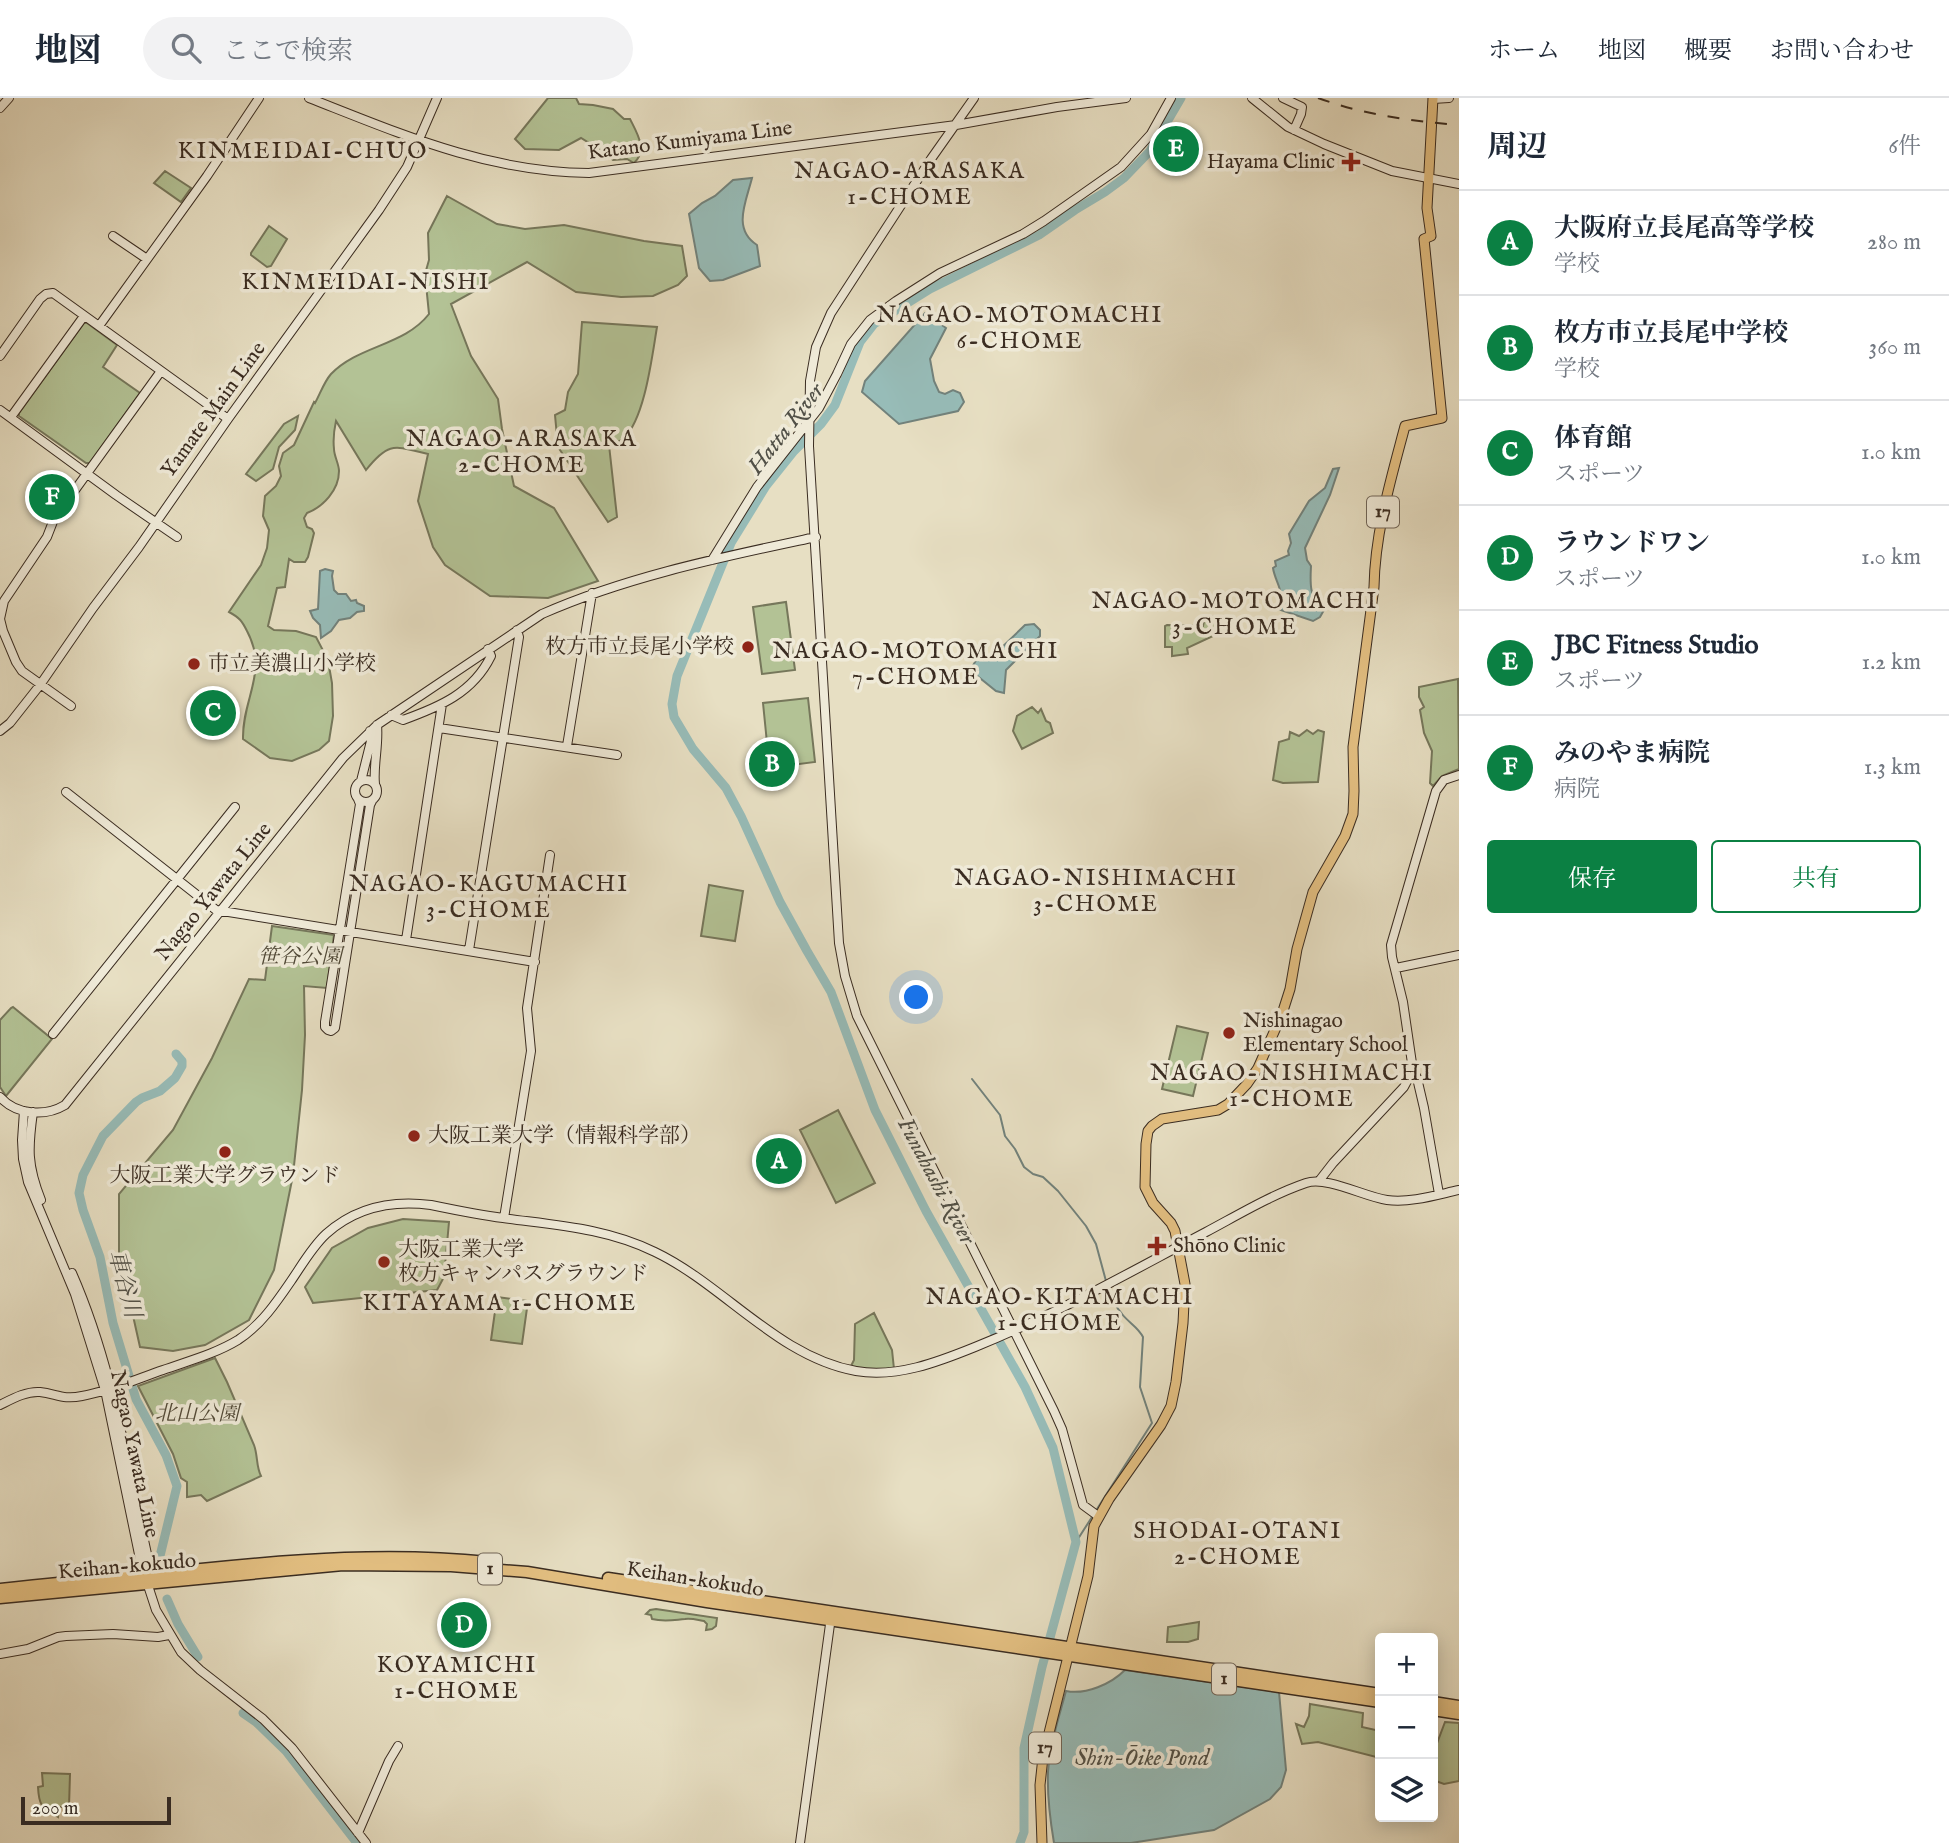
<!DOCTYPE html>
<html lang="ja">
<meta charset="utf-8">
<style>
:root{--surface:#fff;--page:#f2f2f3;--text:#1f2937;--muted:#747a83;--line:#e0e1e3;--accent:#0b8043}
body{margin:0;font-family:"IM FELL English","Noto Serif JP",serif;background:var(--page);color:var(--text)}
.controls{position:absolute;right:21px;bottom:21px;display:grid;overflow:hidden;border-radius:7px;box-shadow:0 4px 18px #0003}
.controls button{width:63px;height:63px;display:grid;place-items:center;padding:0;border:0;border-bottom:2px solid var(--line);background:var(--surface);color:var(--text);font:35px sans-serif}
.scale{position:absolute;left:21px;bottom:18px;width:150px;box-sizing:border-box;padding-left:7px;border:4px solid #3a2c21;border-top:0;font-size:19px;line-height:24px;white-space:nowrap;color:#3a2c21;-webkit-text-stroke:5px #efead8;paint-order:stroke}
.you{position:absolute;left:917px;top:900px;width:24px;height:24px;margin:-18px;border:5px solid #fff;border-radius:50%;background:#1a73e8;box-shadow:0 0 0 10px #1a73e833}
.badge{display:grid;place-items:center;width:46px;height:46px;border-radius:50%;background:var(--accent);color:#fff;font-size:23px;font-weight:700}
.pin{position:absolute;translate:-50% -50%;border:4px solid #fff;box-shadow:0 2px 7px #0006}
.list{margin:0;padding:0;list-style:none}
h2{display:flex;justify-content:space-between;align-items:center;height:91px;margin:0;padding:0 28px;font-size:30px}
h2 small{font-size:23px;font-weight:400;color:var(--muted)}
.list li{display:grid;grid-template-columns:46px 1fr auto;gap:21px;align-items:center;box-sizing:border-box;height:105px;padding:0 28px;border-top:2px solid var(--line)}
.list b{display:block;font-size:26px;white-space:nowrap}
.list p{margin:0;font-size:23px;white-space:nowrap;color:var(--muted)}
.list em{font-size:23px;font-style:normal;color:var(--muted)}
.actions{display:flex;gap:14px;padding:21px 28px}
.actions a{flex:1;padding:16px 0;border:2px solid var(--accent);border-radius:7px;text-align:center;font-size:24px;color:var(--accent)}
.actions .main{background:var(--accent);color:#fff}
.icon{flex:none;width:38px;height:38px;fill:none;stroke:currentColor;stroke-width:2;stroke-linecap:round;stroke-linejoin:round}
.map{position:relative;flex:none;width:1459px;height:1745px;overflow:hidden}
header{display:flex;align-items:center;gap:42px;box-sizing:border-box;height:98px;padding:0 35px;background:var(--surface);border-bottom:2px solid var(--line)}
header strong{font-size:33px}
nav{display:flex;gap:38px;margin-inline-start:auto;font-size:24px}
.search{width:490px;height:63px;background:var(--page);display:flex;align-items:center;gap:18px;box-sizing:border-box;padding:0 24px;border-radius:38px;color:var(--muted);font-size:26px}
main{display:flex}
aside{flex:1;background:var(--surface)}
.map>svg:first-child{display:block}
.green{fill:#b3c295;stroke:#76775b;stroke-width:2}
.water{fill:#97bcb8;stroke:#72827c;stroke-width:2}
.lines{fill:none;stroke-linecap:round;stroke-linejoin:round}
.stream{stroke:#72827c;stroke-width:2}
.river{stroke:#97bcb8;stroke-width:9}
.secondary-casing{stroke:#3a2c21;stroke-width:10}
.primary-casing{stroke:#3a2c21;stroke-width:11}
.highway-casing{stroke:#3a2c21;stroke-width:13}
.secondary{stroke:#efead8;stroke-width:8}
.primary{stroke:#e4c082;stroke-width:9}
.highway{stroke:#e4c082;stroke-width:10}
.rail{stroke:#3a2c21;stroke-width:2;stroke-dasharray:12 12;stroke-linecap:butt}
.poi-dot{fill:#8f2418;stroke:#efead8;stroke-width:2.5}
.labels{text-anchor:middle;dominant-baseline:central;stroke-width:7;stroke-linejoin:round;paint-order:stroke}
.shield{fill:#efead8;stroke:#706558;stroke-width:2}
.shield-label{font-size:19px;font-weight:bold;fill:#3a2c21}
.street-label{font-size:21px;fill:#3a2c21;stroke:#efead8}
.poi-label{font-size:21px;fill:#3a2c21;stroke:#efead8;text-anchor:start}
.park-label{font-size:21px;font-style:italic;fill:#524a38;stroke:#efead8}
.neighbourhood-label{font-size:23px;letter-spacing:2px;fill:#3a2c21;stroke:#efead8}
.water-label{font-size:23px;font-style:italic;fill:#515047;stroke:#efead8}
</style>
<header>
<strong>地図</strong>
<div class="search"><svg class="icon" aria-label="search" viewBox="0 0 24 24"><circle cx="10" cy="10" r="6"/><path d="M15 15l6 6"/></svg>ここで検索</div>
<nav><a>ホーム</a><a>地図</a><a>概要</a><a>お問い合わせ</a></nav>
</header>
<main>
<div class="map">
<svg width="1459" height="1745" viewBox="0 0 1459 1745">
<rect width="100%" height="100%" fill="#e7dfc3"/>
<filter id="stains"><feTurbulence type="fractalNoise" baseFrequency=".00286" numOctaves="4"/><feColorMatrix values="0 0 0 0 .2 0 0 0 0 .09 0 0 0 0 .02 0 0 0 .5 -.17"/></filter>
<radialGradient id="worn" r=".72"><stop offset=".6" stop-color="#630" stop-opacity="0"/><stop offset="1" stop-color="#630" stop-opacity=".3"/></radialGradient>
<path class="green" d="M548 0H576L579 6 593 7 613 11 624 21H630C637 35 648 52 634 65L627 61 613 62 602 53 581 40 559 52 525 51 515 41Z
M165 73 191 90 181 104 154 85Z
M447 98 497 126 525 131 564 127 644 143 682 148 687 178 678 187 653 198 621 199 576 194 527 164 451 206 471 258 498 301 502 331 514 388 554 410 598 483 548 500 490 498 445 467 433 449 418 403 428 356C394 348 389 343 366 372L336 323C334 332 333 342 334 351 334 358 339 366 339 373 339 392 323 409 307 415L304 420 307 429 312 431 314 435 308 459 305 464H294L289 461 285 489 277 490 268 528 274 532 296 533 316 539 328 562 332 585 333 618 329 643 319 652 292 663 270 660 243 641C242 600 269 574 247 533 242 523 240 520 229 514L261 467 267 450 269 432 263 418 265 398 276 388 281 378 279 368 283 355 294 347 314 304 315 305C320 296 324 284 331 276 359 247 404 248 429 216L425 176 429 162 428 135Z
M269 128 287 141 271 168 267 169 251 157V155Z
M582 224 657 229C652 258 645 320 624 340 620 344 614 345 609 347L617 419 608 424 558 349 555 317 565 312 568 294 578 276Z
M84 225H87L117 247 103 269 140 295 90 365H86L19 318V315Z
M298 318 295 332 279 349 273 371 256 383 246 376 284 326Z
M786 504 795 572 762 576 753 509Z
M1216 518V534L1214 535 1213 538 1187 550 1188 556 1172 558V549H1165V528L1167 527 1203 528 1205 519Z
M1458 581 1459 671 1442 678 1433 688 1430 685 1432 653 1424 635 1420 612 1424 609 1419 599V589Z
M808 600 815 664 784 668 767 645 763 605Z
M1032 609 1038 615 1041 611 1046 623 1050 625 1053 635 1022 651 1013 633 1017 618Z
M1307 632 1313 636 1318 632 1324 634 1318 684 1283 685 1273 682 1279 644 1289 641 1290 634 1299 638Z
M709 787 743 793 735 843 701 838Z
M272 828 334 837 327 890 304 888 305 937 302 992 293 1077 274 1172 249 1222 205 1247 173 1253 140 1249 119 1155V1096L173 1032 212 960 249 881 265 882Z
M13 909 52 941 6 998 0 989V922L11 910Z
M1177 928 1208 935 1193 998 1162 991Z
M838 1012 875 1085 836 1105 800 1032Z
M403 1121 449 1124 444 1179 437 1192 313 1205 305 1189 332 1150 368 1130Z
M497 1199 528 1203 522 1246 491 1242Z
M874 1215 892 1252 894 1271H859L851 1268 854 1262 855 1226Z
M215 1260 227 1284 254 1347C258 1358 256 1368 261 1378L207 1403 201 1397 187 1399V1384L181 1380 173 1356 138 1288Z
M656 1511 717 1520 716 1528 712 1531 706 1532 707 1526 704 1523C698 1522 691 1520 685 1521 673 1522 664 1524 652 1521L651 1517 646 1516 650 1512Z
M1199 1524 1198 1541 1188 1544H1167L1168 1529Z
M1310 1606 1363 1615 1362 1629 1380 1633V1660L1318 1644 1302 1646 1296 1626 1304 1629 1309 1618Z
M1445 1624 1459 1625V1683L1444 1686 1433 1682V1656Z
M42 1675 70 1676 69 1709H59L58 1719C42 1709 39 1709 38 1689L43 1688Z"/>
<path class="water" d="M752 80C746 104 732 131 757 147L760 168 723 182 710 183 699 170 689 116 702 105 715 98 733 82Z
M925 215 946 230 930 261 934 283 939 294 945 296 953 292 960 295 964 304 958 313 899 326 862 294 865 283Z
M1339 370 1330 397 1305 450 1307 462 1311 468C1310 486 1309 499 1324 512L1320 519 1313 523 1275 510C1288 496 1275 485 1273 470L1276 468 1275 463 1289 457 1288 453 1291 445 1289 436 1292 431 1309 403 1325 390 1333 371Z
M325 471 333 473 332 478 334 492 338 496H346L351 503 356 502 357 505 364 508V513L357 514 350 520 339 522 331 533 321 540 320 527 313 520 310 513 318 511 320 473Z
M1034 526 1040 532V538L1006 572 1004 595 996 593 970 572 977 561 995 556 1025 527Z
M1125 1572 1279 1594 1286 1672 1281 1689 1270 1701 1214 1732 1131 1745H1054C1050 1721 1047 1698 1048 1674 1050 1646 1059 1619 1066 1593 1086 1597 1111 1586 1125 1572Z"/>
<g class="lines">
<path class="stream" d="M972 981 1000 1017 1005 1038 1015 1051 1024 1069 1033 1076 1043 1079 1058 1093 1086 1128 1096 1146 1106 1183
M1097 1411 1152 1325 1140 1289 1143 1239C1138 1229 1129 1225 1122 1216 1115 1208 1111 1199 1108 1189
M1076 1444 1092 1419"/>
<path class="river" d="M160 1458 177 1388 166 1357 136 1301 113 1225 100 1159 83 1112 79 1095 83 1077 103 1038 136 1004 142 1000 160 993 175 980 182 968V963L176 956
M167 1501 178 1526 198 1559
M243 1615 256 1624 286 1653 357 1745
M1020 1745 1024 1734V1650L1042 1569 1076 1444 1053 1350 1025 1289 926 1113 875 1012 831 894 807 853 780 804 741 718 726 690 693 651 674 619 672 606 677 578 731 445 766 388 794 353 821 326 835 307 860 244 874 226 930 191 1039 137 1075 112 1105 94 1124 80 1150 53 1181 0"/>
<defs>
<path id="secondary" d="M309 0C401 36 487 74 589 75L956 27 1057 9 1126 0
M974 0 931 61 831 215 816 249 810 283 809 348 839 845 845 878 857 918 1054 1313 1062 1331 1083 1407 1098 1418
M1252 0 1288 29 1324 46 1392 73 1459 86
M1283 0 1302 9 1301 16 1294 32
M1433 1 1449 0
M0 10 9 0
M113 138 147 161
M99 228 207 78 259 0
M0 258 40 201 46 196 53 195 228 321
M0 312 116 397 177 439
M11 319 84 218
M712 462 757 389 819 310 837 276 851 246 870 222 896 203 940 175 1023 136 1044 123 1121 69 1151 36 1171 0
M71 608 22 573 16 564 3 533 0 521 4 503 47 439 54 421 161 273
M391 617 403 622C439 609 473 595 491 558L488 551
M439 630 617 657
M0 633 10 625 40 587 93 510 139 449 228 321 379 112 407 69 437 0
M567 648 592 495
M355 693a11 11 0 1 1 22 0a11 11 0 1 1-22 0Z
M361 683 371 643 370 633
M375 686C373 668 379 647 377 627
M66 694 216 812 535 864
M358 701 360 706 325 924V929L328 932 331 933 335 930 370 707 372 703
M406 842 442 606
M469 852 519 539 517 532
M1396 870 1459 857
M53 936 235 709
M0 999C16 1017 45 1019 65 1007L343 660 377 627 542 516C628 478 723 459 816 439
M24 1013 22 1042 23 1061 28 1084 75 1196 105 1292 141 1466 156 1512 181 1554 200 1572 263 1621 292 1650 366 1745
M33 1014C28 1050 27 1067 41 1102
M1319 1083 1333 1065 1404 989 1413 972
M1439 1096 1424 1010 1417 980 1413 972 1403 904 1392 859 1391 847 1436 693 1444 682 1459 677
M504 1120 531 953 527 910 550 757
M72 1175C113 1268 127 1367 149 1465V1480
M0 1307C12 1301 26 1293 40 1294 57 1296 63 1302 82 1298 110 1293 137 1281 163 1272 188 1263 215 1256 238 1242 261 1227 276 1205 291 1183 302 1167 312 1149 326 1136 356 1109 393 1102 431 1107 455 1112 479 1117 503 1120 554 1127 607 1130 655 1154 724 1187 778 1259 856 1273 897 1280 938 1264 975 1249 1055 1217 1130 1174 1206 1134 1238 1117 1271 1097 1306 1085 1327 1078 1365 1099 1387 1102 1411 1105 1436 1097 1459 1092
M0 1556 28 1551 58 1539 66 1538 113 1536 158 1539 169 1537
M358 1735 389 1663 398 1648
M800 1745 831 1519"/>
<path id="primary" d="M1042 1745 1040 1687 1043 1659 1088 1478 1094 1428 1109 1401 1161 1327 1171 1308 1176 1284 1183 1225 1185 1186 1175 1133 1171 1125 1153 1105 1145 1089 1146 1046 1148 1033 1152 1028 1162 1021 1218 1012 1228 1006 1247 986 1258 970 1282 916 1290 891 1297 851 1313 794 1345 738 1353 716 1354 693 1353 649 1374 489C1375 434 1391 381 1405 328L1442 320 1424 141 1431 138 1427 110 1433 0"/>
<path id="highway" d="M608 1480 1380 1596
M0 1491C67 1484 134 1477 201 1471 297 1461 392 1454 488 1464
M0 1500 343 1467 451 1468 527 1474 707 1504 1380 1604
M1433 1604 1459 1608
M1433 1612 1459 1616"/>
</defs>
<use href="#secondary" class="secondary-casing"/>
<use href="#primary" class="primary-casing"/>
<use href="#highway" class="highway-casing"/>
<use href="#secondary" class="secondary"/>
<use href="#primary" class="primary"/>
<use href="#highway" class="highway"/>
<path class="rail" d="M1318 0C1365 17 1410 23 1459 27"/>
</g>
<g class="poi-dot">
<path d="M1347.5 53.5h7v7h7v7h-7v7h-7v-7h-7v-7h7z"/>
<circle cx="748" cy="549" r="7"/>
<circle cx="194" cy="566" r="7"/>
<circle cx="1229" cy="935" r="7"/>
<circle cx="414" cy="1038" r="7"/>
<circle cx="225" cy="1054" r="7"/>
<path d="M1153.5 1137.5h7v7h7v7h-7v7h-7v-7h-7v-7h7z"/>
<circle cx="384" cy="1164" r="7"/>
</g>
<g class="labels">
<g class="shield">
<rect x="1367" y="398.5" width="32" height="31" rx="5"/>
<rect x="478" y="1455.5" width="24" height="31" rx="5"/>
<rect x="1212" y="1565.5" width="24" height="31" rx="5"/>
<rect x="1029" y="1634.5" width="32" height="31" rx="5"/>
</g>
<g class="shield-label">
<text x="1383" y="414">17</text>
<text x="490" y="1471">1</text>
<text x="1224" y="1581">1</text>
<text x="1045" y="1650">17</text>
</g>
<g class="street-label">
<text transform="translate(690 43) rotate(-7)">Katano Kumiyama Line</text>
<text transform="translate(214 312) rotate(-54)">Yamate Main Line</text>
<text transform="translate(214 794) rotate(-51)">Nagao Yawata Line</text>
<text transform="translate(134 1356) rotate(78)">Nagao Yawata Line</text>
<text transform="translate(127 1469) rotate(-5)">Keihan-kokudo</text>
<text transform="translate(695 1482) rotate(9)">Keihan-kokudo</text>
</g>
<g class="poi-label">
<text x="1335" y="64" text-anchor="end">Hayama Clinic</text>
<text x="734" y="549" text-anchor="end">枚方市立長尾小学校</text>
<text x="208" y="566">市立美濃山小学校</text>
<text x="1243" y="923">Nishinagao<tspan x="1243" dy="24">Elementary School</tspan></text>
<text x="428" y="1038">大阪工業大学（情報科学部）</text>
<text x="225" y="1078" text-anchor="middle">大阪工業大学グラウンド</text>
<text x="1173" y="1148">Shōno Clinic</text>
<text x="398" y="1152">大阪工業大学<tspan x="398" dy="24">枚方キャンパスグラウンド</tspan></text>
</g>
<g class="park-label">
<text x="300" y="859">笹谷公園</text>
<text x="197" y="1316">北山公園</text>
</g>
<g class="neighbourhood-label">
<text x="303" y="53">KINMEIDAI-CHUO</text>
<text x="910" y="73">NAGAO-ARASAKA<tspan x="910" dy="26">1-CHOME</tspan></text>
<text x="366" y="184">KINMEIDAI-NISHI</text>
<text x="1020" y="217">NAGAO-MOTOMACHI<tspan x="1020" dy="26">6-CHOME</tspan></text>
<text x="522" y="341">NAGAO-ARASAKA<tspan x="522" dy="26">2-CHOME</tspan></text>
<text x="1235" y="503">NAGAO-MOTOMACHI<tspan x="1235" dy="26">3-CHOME</tspan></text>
<text x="916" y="553">NAGAO-MOTOMACHI<tspan x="916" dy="26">7-CHOME</tspan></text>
<text x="1096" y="780">NAGAO-NISHIMACHI<tspan x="1096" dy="26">3-CHOME</tspan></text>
<text x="489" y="786">NAGAO-KAGUMACHI<tspan x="489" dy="26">3-CHOME</tspan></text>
<text x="1292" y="975">NAGAO-NISHIMACHI<tspan x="1292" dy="26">1-CHOME</tspan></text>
<text x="1060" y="1199">NAGAO-KITAMACHI<tspan x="1060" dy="26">1-CHOME</tspan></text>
<text x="500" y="1205">KITAYAMA 1-CHOME</text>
<text x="1238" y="1433">SHODAI-OTANI<tspan x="1238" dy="26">2-CHOME</tspan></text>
<text x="457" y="1567">KOYAMICHI<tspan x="457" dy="26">1-CHOME</tspan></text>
</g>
<g class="water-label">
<text transform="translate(786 331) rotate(-52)">Hatta River</text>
<text transform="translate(936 1083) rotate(62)">Funahashi River</text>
<text transform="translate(124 1186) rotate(75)">車谷川</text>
<text x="1142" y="1660">Shin-Ōike Pond</text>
</g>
</g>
<rect width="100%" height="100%" filter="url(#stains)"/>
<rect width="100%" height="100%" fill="url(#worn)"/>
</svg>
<div class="controls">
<button>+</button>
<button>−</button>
<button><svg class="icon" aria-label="layers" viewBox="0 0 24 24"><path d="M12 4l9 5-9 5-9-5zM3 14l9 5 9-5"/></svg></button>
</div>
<div class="scale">200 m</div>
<div class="you"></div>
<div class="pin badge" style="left:779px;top:1063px">A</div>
<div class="pin badge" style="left:772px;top:666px">B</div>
<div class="pin badge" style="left:213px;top:615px">C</div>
<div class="pin badge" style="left:464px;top:1527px">D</div>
<div class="pin badge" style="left:1176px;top:51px">E</div>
<div class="pin badge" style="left:52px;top:399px">F</div>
</div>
<aside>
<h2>周辺<small>6件</small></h2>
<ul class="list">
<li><span class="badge">A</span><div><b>大阪府立長尾高等学校</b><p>学校</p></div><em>280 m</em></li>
<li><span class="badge">B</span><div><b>枚方市立長尾中学校</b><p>学校</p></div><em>360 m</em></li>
<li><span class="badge">C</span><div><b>体育館</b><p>スポーツ</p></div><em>1.0 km</em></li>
<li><span class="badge">D</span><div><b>ラウンドワン</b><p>スポーツ</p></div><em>1.0 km</em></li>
<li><span class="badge">E</span><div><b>JBC Fitness Studio</b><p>スポーツ</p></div><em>1.2 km</em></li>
<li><span class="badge">F</span><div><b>みのやま病院</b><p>病院</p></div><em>1.3 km</em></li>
</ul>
<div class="actions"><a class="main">保存</a><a>共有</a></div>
</aside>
</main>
